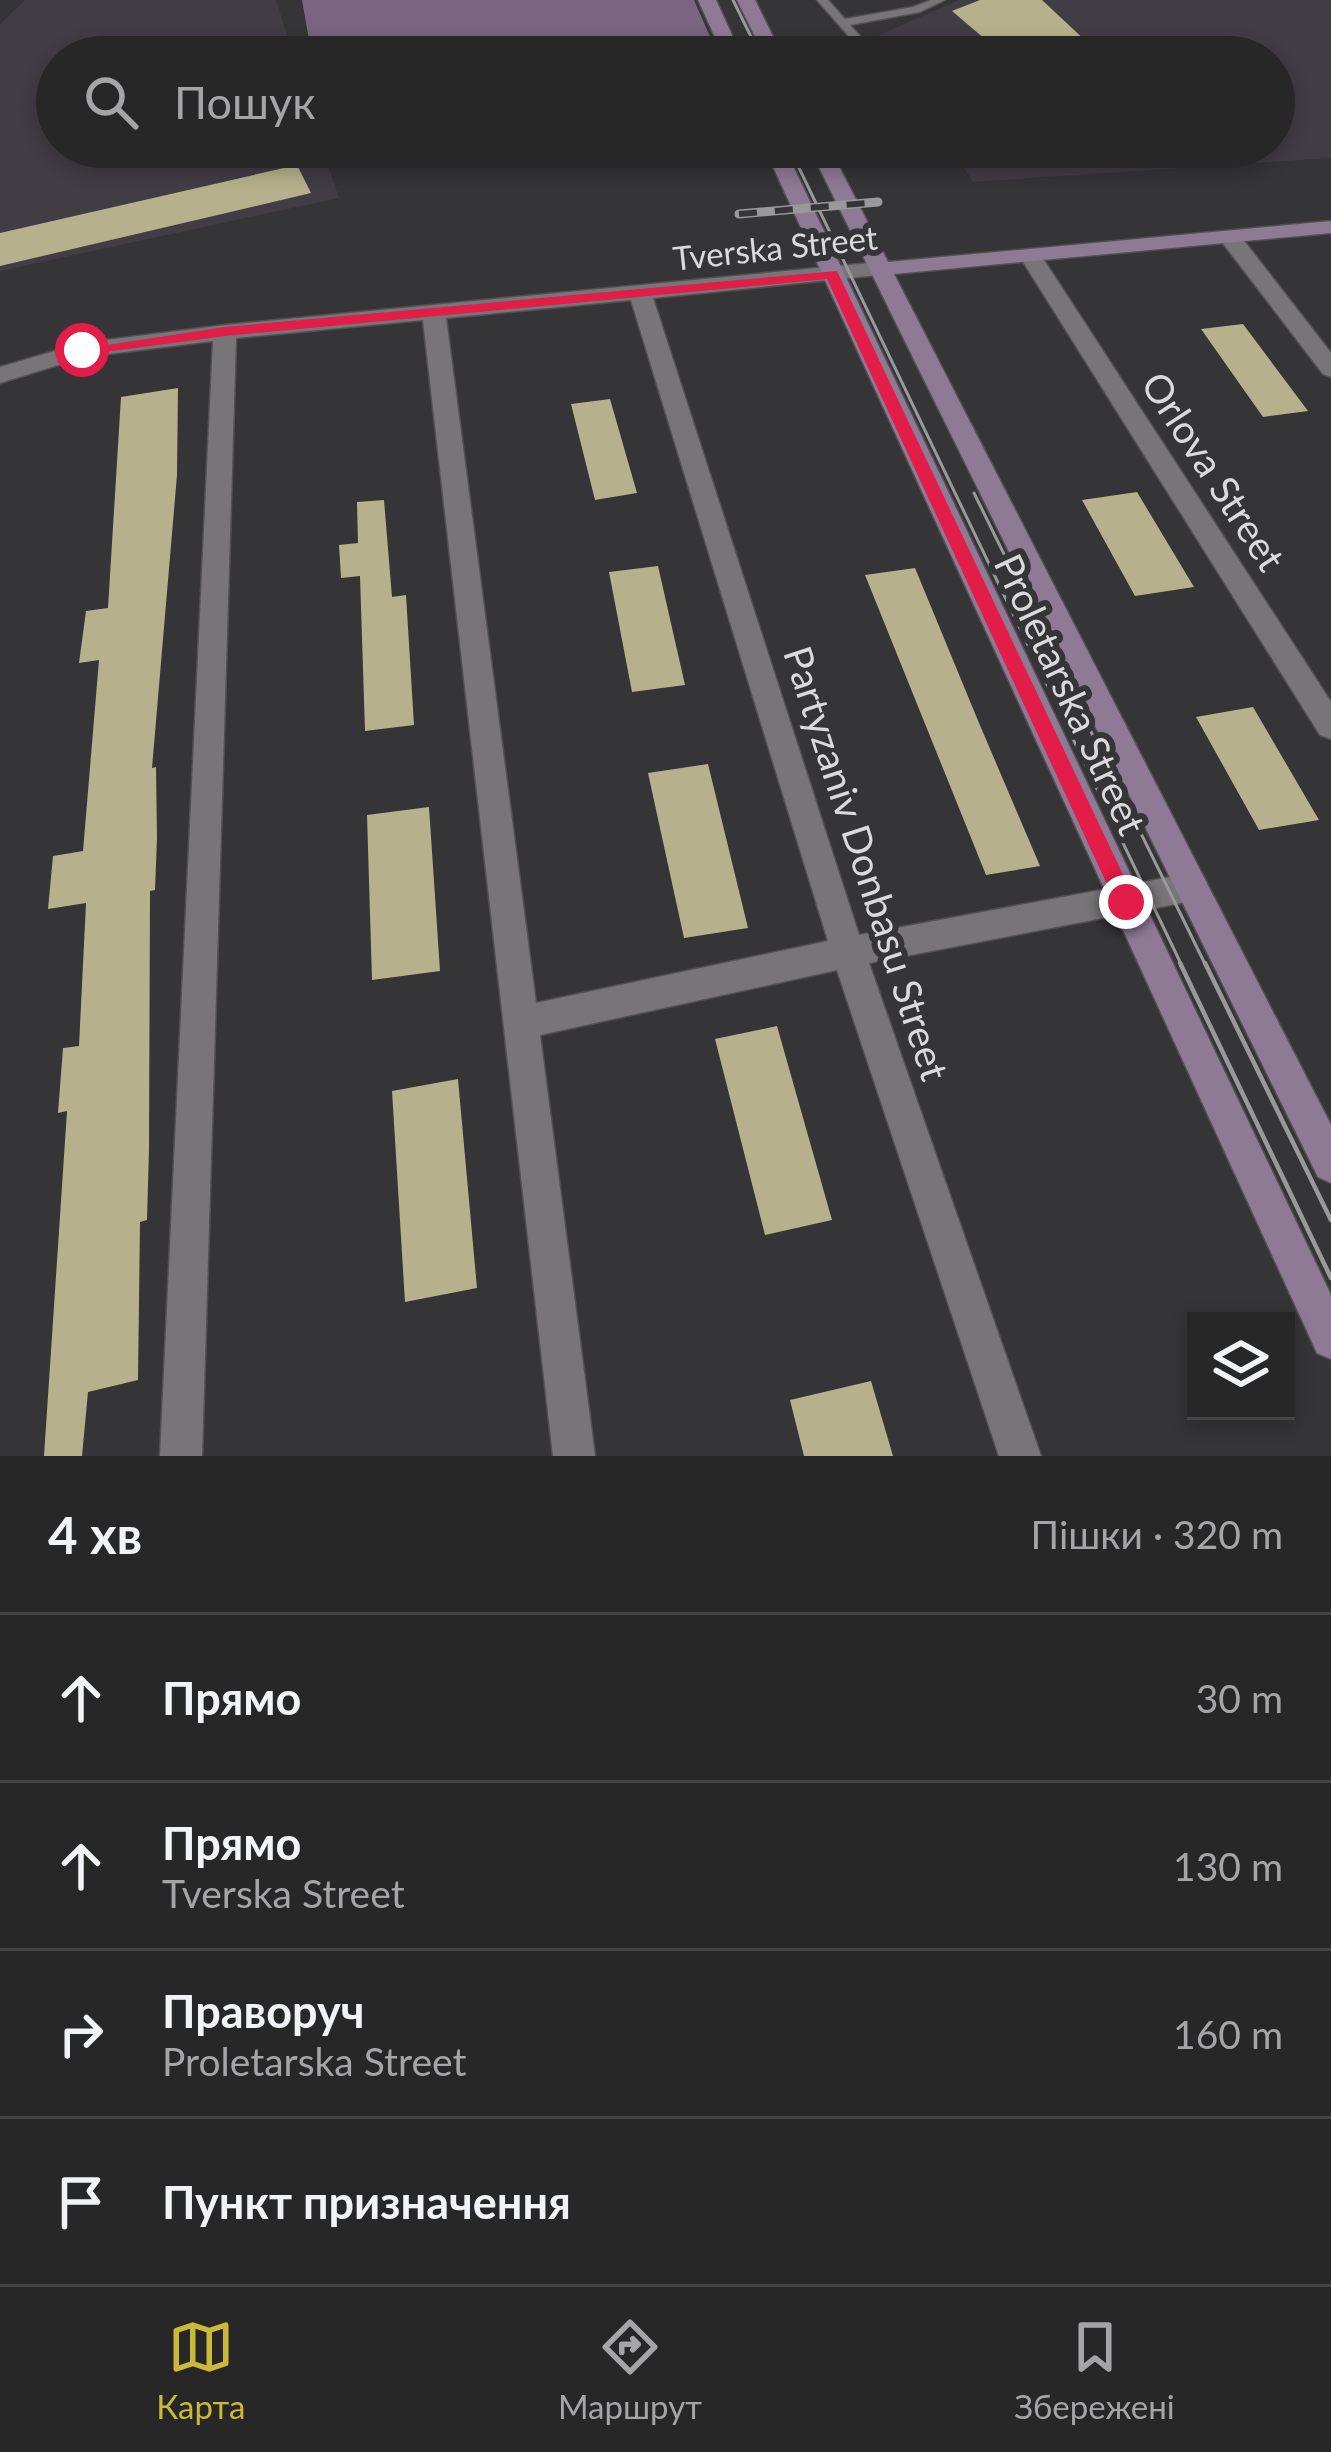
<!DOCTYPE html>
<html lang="uk">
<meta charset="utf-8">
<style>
:root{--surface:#282728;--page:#343334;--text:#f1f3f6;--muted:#a5a5a8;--line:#444445;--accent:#cbba39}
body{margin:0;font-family:Lato,sans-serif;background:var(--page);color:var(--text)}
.controls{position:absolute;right:36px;bottom:36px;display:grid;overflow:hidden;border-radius:0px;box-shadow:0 6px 18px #0003}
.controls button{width:108px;height:108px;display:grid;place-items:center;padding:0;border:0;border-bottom:3px solid var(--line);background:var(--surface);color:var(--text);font:60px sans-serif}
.stop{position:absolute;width:36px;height:36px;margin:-27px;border:9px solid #e11d48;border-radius:50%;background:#fff}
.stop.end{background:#e11d48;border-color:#fff;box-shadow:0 3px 12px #0008}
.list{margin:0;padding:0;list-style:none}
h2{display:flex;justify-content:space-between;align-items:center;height:156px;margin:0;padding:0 48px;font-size:51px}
h2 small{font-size:39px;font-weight:400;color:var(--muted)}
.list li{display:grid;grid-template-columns:78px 1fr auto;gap:36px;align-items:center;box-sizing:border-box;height:168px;padding:0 48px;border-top:3px solid var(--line)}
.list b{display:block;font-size:45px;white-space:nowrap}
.list p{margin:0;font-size:39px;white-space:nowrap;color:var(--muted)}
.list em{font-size:39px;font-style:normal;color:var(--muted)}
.icon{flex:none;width:66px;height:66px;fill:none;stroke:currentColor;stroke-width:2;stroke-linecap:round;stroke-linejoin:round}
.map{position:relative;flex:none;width:1331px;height:1456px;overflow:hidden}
.search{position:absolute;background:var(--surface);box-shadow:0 6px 18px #0003;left:36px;right:36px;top:36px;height:132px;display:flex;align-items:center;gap:30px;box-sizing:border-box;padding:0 42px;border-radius:66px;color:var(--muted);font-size:45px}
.sheet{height:828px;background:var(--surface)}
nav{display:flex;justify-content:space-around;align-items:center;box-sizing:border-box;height:168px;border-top:3px solid var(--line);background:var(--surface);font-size:33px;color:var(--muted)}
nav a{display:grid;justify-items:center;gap:6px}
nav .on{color:var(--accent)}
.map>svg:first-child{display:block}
.built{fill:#423c44}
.forest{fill:#7a6481}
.building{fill:#b6b18c}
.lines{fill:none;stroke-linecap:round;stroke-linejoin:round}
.service-casing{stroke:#525052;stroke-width:3}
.minor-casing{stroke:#525052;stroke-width:3}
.secondary-casing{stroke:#525052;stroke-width:3}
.service{fill:#777578;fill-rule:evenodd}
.minor{fill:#777578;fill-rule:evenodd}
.secondary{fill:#8e7a95;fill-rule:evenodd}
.tram-far1{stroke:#99989a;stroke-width:3}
.tram{stroke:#99989a;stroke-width:4.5}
.rail-casing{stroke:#99989a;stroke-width:9}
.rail{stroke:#353436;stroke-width:6;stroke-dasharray:18;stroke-linecap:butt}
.route{fill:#e11d48}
.labels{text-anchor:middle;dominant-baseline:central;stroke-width:12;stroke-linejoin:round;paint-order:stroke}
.far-street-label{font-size:33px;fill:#dbdadb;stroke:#353436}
.street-label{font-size:39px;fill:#dbdadb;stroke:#353436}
</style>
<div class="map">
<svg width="1331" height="1456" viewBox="0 0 1331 1456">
<rect width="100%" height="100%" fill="#353436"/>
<path class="built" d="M25 0H276L294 57H57V147H322L339 198 0 271V24Z
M959 0H1331V158L973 182 951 147H1274V57H893L879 35Z"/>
<path class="forest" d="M302 0H694L719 57H312Z"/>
<path class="building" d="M980 0H1042L1089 44 1006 57 952 11Z
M297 165 311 193 0 266V233Z
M1243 324 1308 411 1263 417 1201 329Z
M178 388 177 475 152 768 156 767 157 838 155 890 150 891 149 1149 147 1220 140 1222 138 1380 88 1392 82 1456H44L67 1111 58 1113 63 1048 79 1046 86 903 48 909 53 856 83 851 99 660 79 663 86 611 108 608 121 397Z
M610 399 637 493 595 500 571 404Z
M1137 492 1194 587 1135 596 1082 500Z
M384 500 392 597 406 595 414 725 365 731 360 576 341 578 339 545 358 543 357 502Z
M658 566 685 685 632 692 609 572Z
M915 568 979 723 1040 866 986 875 865 575Z
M1253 707 1319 820 1259 830 1196 717Z
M708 764 748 928 684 938 648 773Z
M429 807 440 971 372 980 367 815Z
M777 1026 832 1220 765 1235 715 1039Z
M458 1079 477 1288 405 1302 392 1091Z
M871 1381 893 1456H804L790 1400Z"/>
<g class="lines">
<defs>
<path id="service" d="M817 0H828L845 19 913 7 931 0H945L920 12 850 25 879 57H867Z"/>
<path id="minor" d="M1230 232 1238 233 1331 353V377L1323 374 1219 238Z
M1031 250 1042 257 1331 702V739L1320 735 1020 257Z
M880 262 888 264V274L653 298 859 935 1192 873 1204 877 1208 887 1204 897 1192 901 869 963 1041 1456H999L837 970 540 1035 595 1456H553L423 320 236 338 202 1456H160L213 341 84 357 0 383V367L82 343 225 325ZM631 300 828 941 536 1003 446 318Z"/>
<path id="secondary" d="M698 0H716L742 57H724Z
M737 0H755L783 57H765Z
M764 147H784L1331 1295V1359L1317 1353Z
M809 147H829L888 262 1331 221V233L894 274 1331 1125V1183L1318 1177Z"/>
</defs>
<use href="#service" class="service-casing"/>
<use href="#minor" class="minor-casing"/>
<use href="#secondary" class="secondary-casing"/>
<use href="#service" class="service"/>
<use href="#minor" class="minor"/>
<use href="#secondary" class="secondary"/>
<path class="tram-far1" d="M733 0 761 57
M789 147 1182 966
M974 493 1206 966"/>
<path class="tram" d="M1180 963 1331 1278
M1205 963 1331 1220"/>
<defs>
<path id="rail" d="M739 214 878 202"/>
</defs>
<use href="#rail" class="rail-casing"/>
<use href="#rail" class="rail"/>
</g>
<path class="route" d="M837 271 1136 902 1133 908H1118L827 279 225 336 82 355 75 350 225 327Z"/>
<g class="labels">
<g class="far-street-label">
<text transform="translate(775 247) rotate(-6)">Tverska Street</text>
</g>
<g class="street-label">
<text transform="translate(1214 471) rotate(57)">Orlova Street</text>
<text transform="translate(1071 694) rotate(65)">Proletarska Street</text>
<text transform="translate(867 863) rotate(72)">Partyzaniv Donbasu Street</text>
</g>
</g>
</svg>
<div class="controls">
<button><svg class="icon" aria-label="layers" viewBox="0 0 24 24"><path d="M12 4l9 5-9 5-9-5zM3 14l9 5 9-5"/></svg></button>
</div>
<div class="stop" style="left:82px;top:350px"></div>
<div class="stop end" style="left:1126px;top:902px"></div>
<div class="search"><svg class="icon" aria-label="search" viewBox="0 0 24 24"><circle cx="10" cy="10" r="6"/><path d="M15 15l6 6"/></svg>Пошук</div>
</div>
<section class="sheet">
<h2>4 хв<small>Пішки · 320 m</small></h2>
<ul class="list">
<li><svg class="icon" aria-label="ahead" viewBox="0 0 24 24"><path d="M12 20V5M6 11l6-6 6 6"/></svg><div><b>Прямо</b></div><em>30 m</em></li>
<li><svg class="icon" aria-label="ahead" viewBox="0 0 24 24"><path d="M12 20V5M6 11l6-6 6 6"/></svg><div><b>Прямо</b><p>Tverska Street</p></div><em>130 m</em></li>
<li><svg class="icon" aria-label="right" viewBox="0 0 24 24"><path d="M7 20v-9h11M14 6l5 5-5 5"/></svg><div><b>Праворуч</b><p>Proletarska Street</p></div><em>160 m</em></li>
<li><svg class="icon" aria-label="arrive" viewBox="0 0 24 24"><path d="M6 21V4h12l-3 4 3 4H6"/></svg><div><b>Пункт призначення</b></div></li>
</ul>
</section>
<nav>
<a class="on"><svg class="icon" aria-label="map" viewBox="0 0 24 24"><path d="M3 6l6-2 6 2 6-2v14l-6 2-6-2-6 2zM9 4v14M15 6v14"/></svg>Карта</a>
<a><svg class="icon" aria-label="directions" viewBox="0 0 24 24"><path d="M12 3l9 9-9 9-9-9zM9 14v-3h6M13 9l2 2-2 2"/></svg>Маршрут</a>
<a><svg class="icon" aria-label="saved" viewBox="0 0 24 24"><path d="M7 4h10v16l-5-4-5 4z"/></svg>Збережені</a>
</nav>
